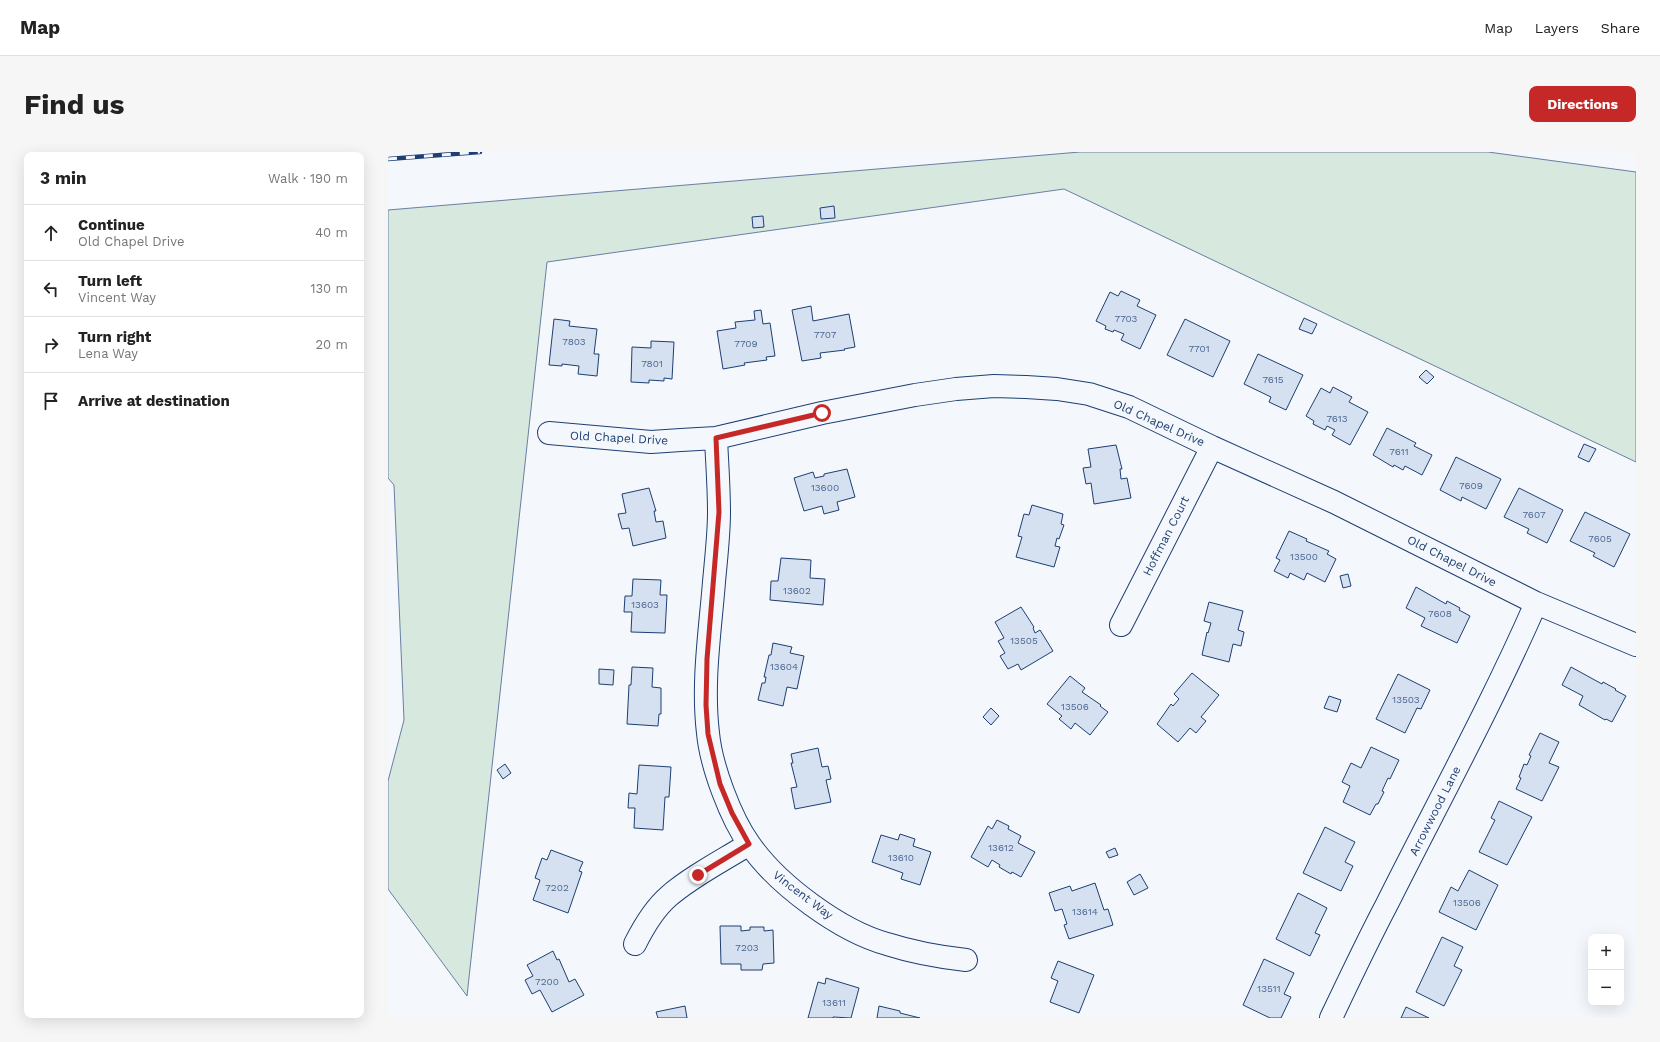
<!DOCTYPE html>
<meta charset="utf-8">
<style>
:root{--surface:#fff;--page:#f6f6f6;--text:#222;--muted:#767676;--line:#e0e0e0;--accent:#c62828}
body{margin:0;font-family:"Work Sans",sans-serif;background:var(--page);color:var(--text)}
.controls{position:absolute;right:12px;bottom:12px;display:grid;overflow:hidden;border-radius:8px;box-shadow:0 4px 16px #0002}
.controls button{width:36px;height:36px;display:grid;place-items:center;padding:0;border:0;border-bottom:1px solid var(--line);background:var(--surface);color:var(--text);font:20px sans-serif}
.stop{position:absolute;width:12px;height:12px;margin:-9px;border:3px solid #c62828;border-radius:50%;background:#fff}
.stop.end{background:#c62828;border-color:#fff;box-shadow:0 1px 4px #0008}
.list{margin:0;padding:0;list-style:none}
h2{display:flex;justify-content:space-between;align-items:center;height:52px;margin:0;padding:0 16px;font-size:17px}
h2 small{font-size:13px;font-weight:400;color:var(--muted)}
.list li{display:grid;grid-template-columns:26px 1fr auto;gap:12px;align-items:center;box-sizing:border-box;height:56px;padding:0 16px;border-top:1px solid var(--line)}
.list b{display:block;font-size:15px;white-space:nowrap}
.list p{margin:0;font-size:13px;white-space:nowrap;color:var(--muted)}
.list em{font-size:13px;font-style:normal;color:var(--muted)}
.icon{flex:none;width:22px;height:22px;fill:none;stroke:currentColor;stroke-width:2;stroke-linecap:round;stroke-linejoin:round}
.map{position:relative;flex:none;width:1248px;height:866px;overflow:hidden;border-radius:8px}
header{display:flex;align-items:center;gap:24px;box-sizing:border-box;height:56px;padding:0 20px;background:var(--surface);border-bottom:1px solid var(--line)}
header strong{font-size:19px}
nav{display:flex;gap:22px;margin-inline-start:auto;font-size:14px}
.intro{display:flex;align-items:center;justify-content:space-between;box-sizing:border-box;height:96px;padding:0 24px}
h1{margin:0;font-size:28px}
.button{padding:10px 18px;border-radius:8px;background:var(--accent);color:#fff;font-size:14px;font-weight:700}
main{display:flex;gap:24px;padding:0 24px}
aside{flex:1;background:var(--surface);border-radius:8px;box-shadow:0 4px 16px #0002}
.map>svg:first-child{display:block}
.green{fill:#d7e8df;stroke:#687fa3}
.building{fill:#d5e0f0;stroke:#1d3f73}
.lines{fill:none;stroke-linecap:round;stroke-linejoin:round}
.minor-casing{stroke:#1d3f73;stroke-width:24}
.minor{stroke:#f4f7fb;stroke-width:22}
.rail-casing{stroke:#1d3f73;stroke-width:4.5}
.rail{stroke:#f4f7fb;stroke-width:3;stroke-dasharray:9;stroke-linecap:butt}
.route{stroke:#c62828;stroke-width:5}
.labels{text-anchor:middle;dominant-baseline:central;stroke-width:3;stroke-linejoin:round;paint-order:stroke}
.number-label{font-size:10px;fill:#4b6792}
.street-label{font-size:12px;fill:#1d3f73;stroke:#f4f7fb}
</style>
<header>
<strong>Map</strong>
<nav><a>Map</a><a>Layers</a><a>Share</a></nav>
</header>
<div class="intro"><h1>Find us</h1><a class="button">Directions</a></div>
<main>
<aside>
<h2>3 min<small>Walk · 190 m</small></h2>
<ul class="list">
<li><svg class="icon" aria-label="ahead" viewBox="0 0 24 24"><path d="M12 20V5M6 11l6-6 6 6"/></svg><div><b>Continue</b><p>Old Chapel Drive</p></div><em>40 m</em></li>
<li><svg class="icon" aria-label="left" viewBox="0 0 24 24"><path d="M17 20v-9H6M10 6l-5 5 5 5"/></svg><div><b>Turn left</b><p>Vincent Way</p></div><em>130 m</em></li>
<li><svg class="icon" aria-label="right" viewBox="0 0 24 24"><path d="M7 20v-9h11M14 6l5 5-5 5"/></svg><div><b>Turn right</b><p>Lena Way</p></div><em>20 m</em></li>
<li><svg class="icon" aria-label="arrive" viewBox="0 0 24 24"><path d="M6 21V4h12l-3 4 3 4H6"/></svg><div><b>Arrive at destination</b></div></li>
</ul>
</aside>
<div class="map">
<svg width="1248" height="866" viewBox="0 0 1248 866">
<rect width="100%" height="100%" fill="#f4f7fb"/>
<path class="green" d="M692 0H1100L1248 20V310L676 37 159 110 79 844 0 737V629L16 568 6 333 0 326V58Z"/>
<path class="building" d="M446 54 447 66 433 67 432 56Z
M375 64 376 75 365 76 364 65Z
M733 139 752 148 749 154 768 163 752 197 733 188 736 182 726 178 725 180 717 177 718 174 708 169 722 140 730 144Z
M423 154 425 169 461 162 467 195 456 197 457 198 432 201 433 206 414 209 404 158Z
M373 158 375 172 382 171 387 204 378 205 379 208 356 211 357 213 335 217 329 179 348 176 347 170 367 168 366 159Z
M916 166 929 172 924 182 911 177Z
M166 167 182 169 181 174 209 177 206 202H211L209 224 190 222 191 214 174 212V214L161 213Z
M797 167 842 189 825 225 779 203Z
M263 189 286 190 284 227 276 226V229L261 228V231L243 230 244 195 263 196Z
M870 202 915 223 898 258 881 250 883 245 856 232Z
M1038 218 1046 225 1039 232 1031 225Z
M945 235 964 245 961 250 980 260 962 293 944 283 947 278 939 274 937 278 925 272 926 269 918 264 933 236 942 241Z
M999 276 1028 291 1026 294 1044 303 1034 323 1017 314 1015 318 1006 313 1005 315 985 303Z
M1196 292 1208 297 1201 310 1190 305Z
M728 293 734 317H732L733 327 739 326 743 346 706 352 703 331 698 332 695 316 703 315 700 297Z
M1068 305 1113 327 1098 357 1074 345 1073 349 1052 338Z
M459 317 467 345 449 350 451 358 436 362 434 354 416 359 406 326 425 320 427 326 436 324V322Z
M261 336 268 359H266L268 370 275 369 278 386 245 394 241 376 234 377 230 362 238 361 234 342Z
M1131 336 1175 358 1159 391 1139 381 1141 377 1116 365Z
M644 353 675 362 673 372 676 373 671 387 669 386 667 394 672 395 666 415 628 405 634 385 630 384 636 362 641 363Z
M1197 360 1242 382 1226 415 1205 404 1207 401 1182 389Z
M901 379 919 387 918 389 941 399 939 402 948 407 937 430 919 421 916 428 902 421 900 426 886 419 892 408 888 406Z
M393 406 423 408 422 426 437 427 435 453 382 448 383 429H390Z
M960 422 963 434 955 436 952 424Z
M245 427 273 428 272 443H279L277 481 243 480 244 460H236L237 444H244Z
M1028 435 1058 452 1059 449 1072 456 1071 458 1082 464 1069 491 1033 474 1037 466 1018 456Z
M821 450 855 459 850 478 856 480 853 494 845 492 841 510 814 503 819 480 820 481 823 471 816 469Z
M633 455 646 475 645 476 647 481 652 478 665 499 633 518 630 512 620 517 612 504 617 501 610 489 616 486 607 470Z
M385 491 404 495 402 501 416 504 409 537 399 535 395 554 370 548 374 531H377L378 525H376L381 503H383Z
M244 515 265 516 264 535 273 536V562H271L270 574 239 572 241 533H243Z
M1183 515 1214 532 1215 530 1228 537 1227 538 1238 544 1224 570 1218 567 1217 568 1191 553 1195 544 1174 533Z
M211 517 226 518 225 533 211 532Z
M804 521 831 543 813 565 818 569 808 581 802 576 790 590 769 572 783 552 785 554 791 547 786 542Z
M1010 522 1042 538 1033 557 1029 556 1017 581 988 567Z
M682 524 697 536 694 540 713 553 712 554 720 560 702 583 687 571 683 577 671 567 674 564 659 552Z
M941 544 953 548 949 560 936 556Z
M603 556 611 564 603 573 595 565Z
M1152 581 1171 590 1161 611 1171 615 1154 649 1128 637 1133 626 1131 625 1136 612 1139 613 1143 604 1141 603Z
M983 595 1011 608 1002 627 1000 626 994 639 996 640 990 652H988L982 663 955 650 962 634 954 630 963 611 973 616Z
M430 596 434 615 440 614 443 627 438 628 443 650 407 657 403 636 409 635 403 611H405L403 602Z
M117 612 123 621 115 627 109 618Z
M251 613 283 615 281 645H277L275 678 246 676 247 656H240L241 641 249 642Z
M1111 649 1144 665 1119 713 1091 700 1107 668 1103 666Z
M609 668 621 674 620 677 633 684 630 691 647 700 633 725 624 720 623 722 611 715 612 713 604 708 600 715 583 705 600 674 604 677Z
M937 675 967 690 957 710 965 714 953 739 915 721Z
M512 682 527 687 525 694 543 700 532 733 513 727 515 721 484 710 493 683 510 688Z
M727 696 730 703 721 706 718 700Z
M163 698 195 710 191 719 194 720 180 761 145 748 152 728 147 726 154 706 159 708Z
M1081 718 1110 733 1088 778 1051 760 1063 735 1070 739Z
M752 722 760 736 746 743 739 730Z
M707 731 716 758 720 757 725 773 681 787 676 773 679 772 674 757 667 759 661 741 682 734 684 739Z
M910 741 939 756 927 781 932 783 922 804 888 787Z
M332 774H353V779L362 778V775H376V779L385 778 386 811 375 812 374 818H353V812H333Z
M1054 785 1075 795 1066 814 1074 818 1056 854 1028 840Z
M165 799 169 808 171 807 181 830 187 827 196 843 164 860 152 838 144 842 137 828 145 824 139 813Z
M876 807 906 821 896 842 903 845 893 866H882L855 853Z
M670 809 706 823 691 861 662 850 670 829 663 826Z
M438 826 471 836 463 866 445 865V866H420L430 830 437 832Z
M297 854 299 866H270L268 860Z
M491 854 512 859V861L532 866H489Z
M1018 855 1041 866H1013Z"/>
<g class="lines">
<defs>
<path id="minor" d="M161 281 263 290 293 288 328 286 434 261 527 243 568 237 606 234 638 235 669 237 701 242 741 255 824 295 946 350 1148 451 1248 493
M328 286C329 310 331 335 331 360 331 383 328 407 326 430 322 480 314 531 320 581 323 614 343 667 362 693 390 733 452 779 499 792 524 800 551 805 578 808
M733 473 824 295
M247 792C255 776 267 756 281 744 304 724 334 709 361 692
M943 866C961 828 979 790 999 752 1049 652 1103 554 1148 451"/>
</defs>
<use href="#minor" class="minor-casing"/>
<use href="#minor" class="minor"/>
<defs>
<path id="rail" d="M0 7 92 0"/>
</defs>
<use href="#rail" class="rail-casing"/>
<use href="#rail" class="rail"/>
</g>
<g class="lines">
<path class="route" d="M310 723 361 692 344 661 332 632 320 582 318 553 319 507 331 360 328 286 434 261"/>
</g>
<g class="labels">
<g class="number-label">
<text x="738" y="166">7703</text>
<text x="437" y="182">7707</text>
<text x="186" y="189">7803</text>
<text x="358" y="191">7709</text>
<text x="811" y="196">7701</text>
<text x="264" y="211">7801</text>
<text x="885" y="227">7615</text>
<text x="949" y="266">7613</text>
<text x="1011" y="299">7611</text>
<text x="1083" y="333">7609</text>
<text x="437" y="335">13600</text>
<text x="1146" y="362">7607</text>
<text x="1212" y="386">7605</text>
<text x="916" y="404">13500</text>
<text x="409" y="438">13602</text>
<text x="257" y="452">13603</text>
<text x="1052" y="461">7608</text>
<text x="636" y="488">13505</text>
<text x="396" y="514">13604</text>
<text x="1018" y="547">13503</text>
<text x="687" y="554">13506</text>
<text x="613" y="695">13612</text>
<text x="513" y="705">13610</text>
<text x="169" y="735">7202</text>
<text x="1079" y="750">13506</text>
<text x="697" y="759">13614</text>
<text x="359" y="795">7203</text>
<text x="159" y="829">7200</text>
<text x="881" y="836">13511</text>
<text x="446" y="850">13611</text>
</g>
<g class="street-label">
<text transform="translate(771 271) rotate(24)">Old Chapel Drive</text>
<text transform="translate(231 286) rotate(3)">Old Chapel Drive</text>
<text transform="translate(778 384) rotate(-63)">Hoffman Court</text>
<text transform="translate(1064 409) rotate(27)">Old Chapel Drive</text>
<text transform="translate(1047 659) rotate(-63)">Arrowwood Lane</text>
<text transform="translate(415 743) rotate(37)">Vincent Way</text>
</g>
</g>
</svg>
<div class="controls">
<button>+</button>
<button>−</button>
</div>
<div class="stop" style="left:434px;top:261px"></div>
<div class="stop end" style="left:310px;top:723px"></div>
</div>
</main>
